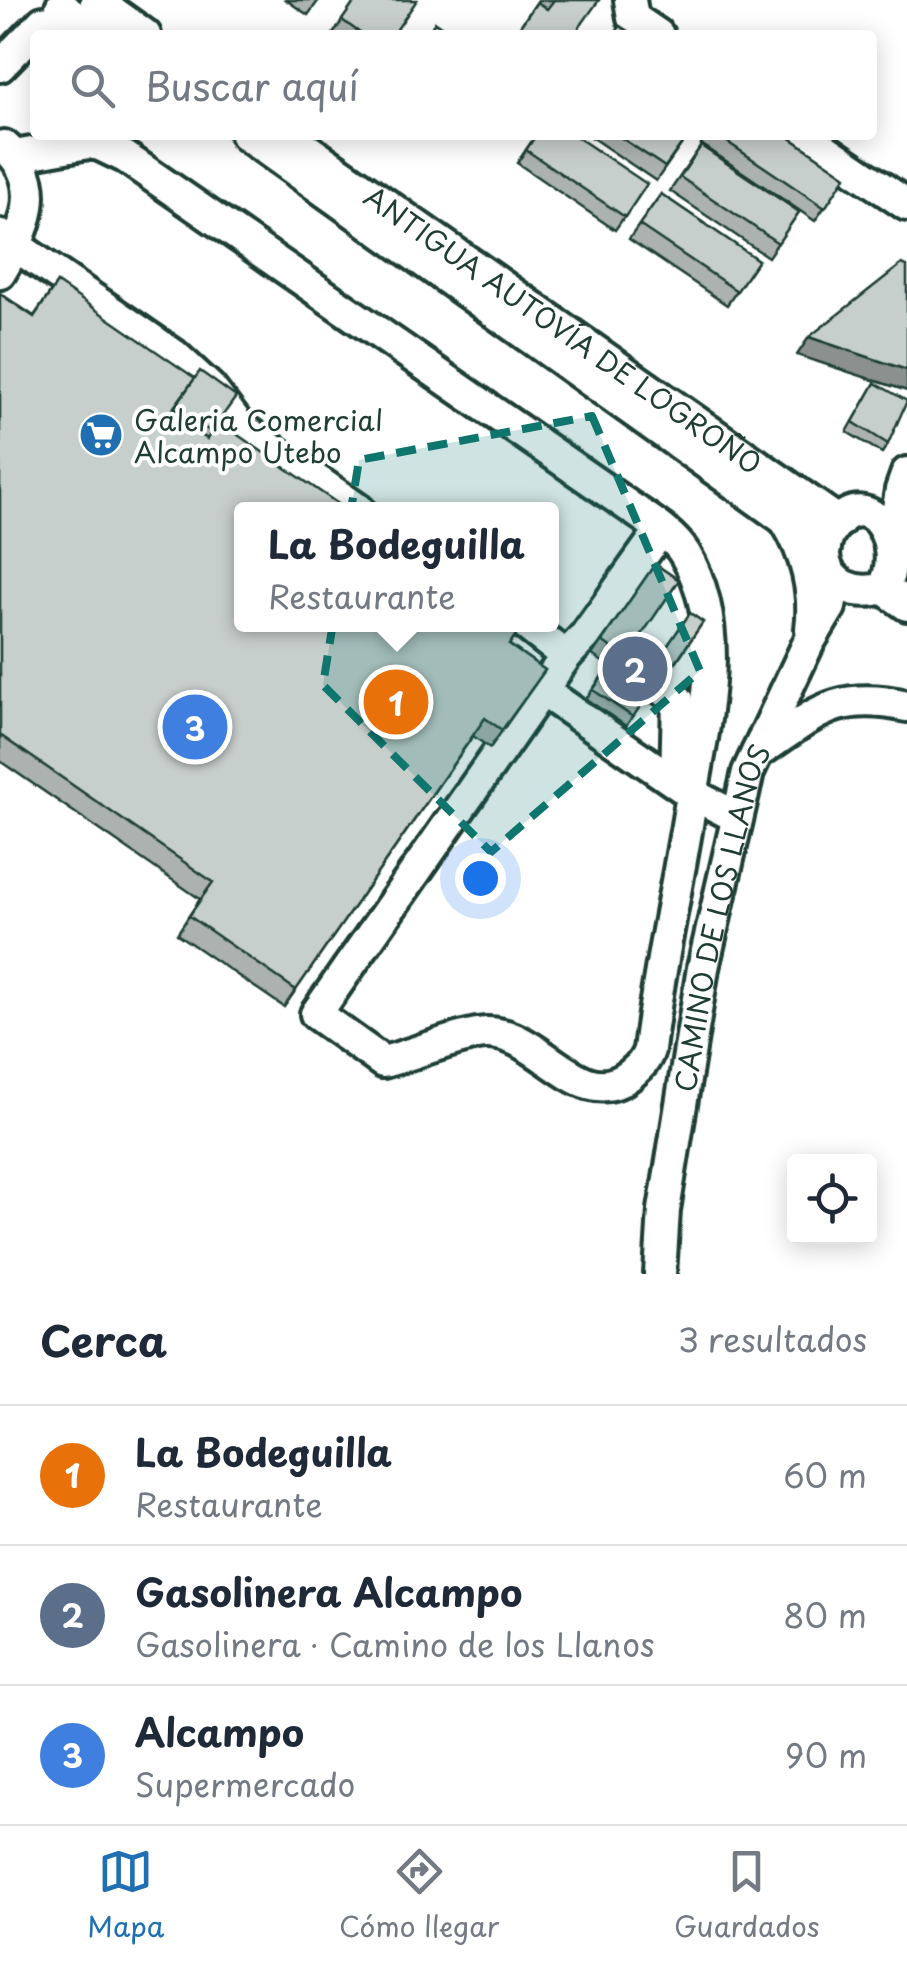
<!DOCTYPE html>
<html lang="es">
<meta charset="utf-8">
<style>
:root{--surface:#fff;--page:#f2f2f3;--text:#1f2937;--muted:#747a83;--line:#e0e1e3;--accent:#1f6fb2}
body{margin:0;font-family:"Playpen Sans",sans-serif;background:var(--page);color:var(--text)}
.controls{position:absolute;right:30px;bottom:30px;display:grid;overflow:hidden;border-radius:10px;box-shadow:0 5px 25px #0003}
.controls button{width:90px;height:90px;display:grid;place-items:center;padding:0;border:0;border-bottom:2px solid var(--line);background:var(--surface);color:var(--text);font:50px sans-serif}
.you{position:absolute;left:480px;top:878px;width:35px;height:35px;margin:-25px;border:8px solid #fff;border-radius:50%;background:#1a73e8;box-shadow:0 0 0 15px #1a73e833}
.badge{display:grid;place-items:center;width:65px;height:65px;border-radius:50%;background:var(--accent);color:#fff;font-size:32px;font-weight:700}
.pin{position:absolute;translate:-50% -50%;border:5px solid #fff;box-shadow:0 2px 10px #0006}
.popup{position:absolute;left:234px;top:502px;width:325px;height:130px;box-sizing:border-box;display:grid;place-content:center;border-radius:10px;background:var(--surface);filter:drop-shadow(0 2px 8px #0005);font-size:32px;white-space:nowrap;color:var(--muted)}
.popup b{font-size:38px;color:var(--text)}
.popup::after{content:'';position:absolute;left:50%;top:100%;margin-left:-20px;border:20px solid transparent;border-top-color:var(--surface)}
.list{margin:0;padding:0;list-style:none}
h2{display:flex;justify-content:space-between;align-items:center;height:130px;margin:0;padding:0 40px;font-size:42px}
h2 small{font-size:32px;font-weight:400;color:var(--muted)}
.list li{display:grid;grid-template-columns:65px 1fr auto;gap:30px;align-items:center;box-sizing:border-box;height:140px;padding:0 40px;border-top:2px solid var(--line)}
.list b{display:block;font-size:38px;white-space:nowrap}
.list p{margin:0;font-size:32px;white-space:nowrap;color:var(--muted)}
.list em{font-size:32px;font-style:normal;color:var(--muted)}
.icon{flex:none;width:55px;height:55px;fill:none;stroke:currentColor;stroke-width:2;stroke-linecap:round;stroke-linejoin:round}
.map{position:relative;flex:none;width:907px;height:1274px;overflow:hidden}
.search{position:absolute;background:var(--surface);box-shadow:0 5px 25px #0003;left:30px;right:30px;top:30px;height:110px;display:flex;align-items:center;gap:25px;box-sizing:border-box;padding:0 35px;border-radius:10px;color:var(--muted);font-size:38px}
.sheet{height:550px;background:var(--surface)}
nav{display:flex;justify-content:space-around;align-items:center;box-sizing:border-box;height:140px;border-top:2px solid var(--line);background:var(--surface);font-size:28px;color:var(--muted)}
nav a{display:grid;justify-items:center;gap:5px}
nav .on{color:var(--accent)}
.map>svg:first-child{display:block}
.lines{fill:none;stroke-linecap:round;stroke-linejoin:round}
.minor-casing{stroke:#1f3d34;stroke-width:38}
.minor{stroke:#fff;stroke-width:30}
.wall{fill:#abb2af;stroke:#1f3d34;stroke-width:2.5}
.shaded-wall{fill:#8b918f;stroke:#1f3d34;stroke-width:2.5}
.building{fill:#c7cfcc;stroke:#1f3d34;stroke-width:2.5}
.marked{fill:#0f766e;fill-opacity:0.2;stroke:#0f766e;stroke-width:8;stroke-dasharray:20 12;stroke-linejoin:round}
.labels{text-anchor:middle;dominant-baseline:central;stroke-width:8;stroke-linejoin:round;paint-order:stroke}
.street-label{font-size:28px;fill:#1f3d34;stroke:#fff}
.poi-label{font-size:28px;fill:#1f3d34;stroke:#fff;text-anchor:start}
</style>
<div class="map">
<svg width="907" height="1274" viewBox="0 0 907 1274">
<rect width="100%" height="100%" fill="#fff"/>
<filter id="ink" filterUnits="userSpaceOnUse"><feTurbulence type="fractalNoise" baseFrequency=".01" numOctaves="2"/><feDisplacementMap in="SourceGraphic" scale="20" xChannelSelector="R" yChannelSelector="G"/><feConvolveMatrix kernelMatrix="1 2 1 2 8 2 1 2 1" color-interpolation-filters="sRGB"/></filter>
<g filter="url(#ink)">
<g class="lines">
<defs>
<g id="minor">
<path d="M96 0 145 35"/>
<path d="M630 0 633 18 658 35"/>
<path d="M61 7 101 35"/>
<path d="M0 66 43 22 76 18"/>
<path d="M246 135 825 548"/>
<path id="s1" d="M287 135 839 522"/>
<path d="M804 135 907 205"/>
<path d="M15 156 88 143 100 145 125 157 627 505C647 519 672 533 685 554 729 628 704 723 691 801 678 884 659 967 649 1050 645 1062 640 1066 631 1074 581 1115 541 1032 487 1033 466 1033 408 1056 383 1062L316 1014 566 656 525 624"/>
<path d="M0 235 174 355 210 388 240 427 359 510"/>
<path d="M0 273C24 232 49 184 4 146"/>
<path d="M786 521C806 553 816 592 811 629"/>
<path d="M895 527 901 490 907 473"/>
<path d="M883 588C907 547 871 482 834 526 828 534 824 545 824 555 826 586 857 596 883 588L907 605"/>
<path d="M566 656 585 636 661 530"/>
<path d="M623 661 678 700 676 781"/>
<path d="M543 691 692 794 737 817"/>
<path d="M668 691 706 628"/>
<path d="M757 753C815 715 833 690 907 706"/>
<path id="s2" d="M660 1274 664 1210 703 968 748 772 809 642 830 607 835 579"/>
</g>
</defs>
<use href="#minor" class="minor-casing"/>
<use href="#minor" class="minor"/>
</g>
<path class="wall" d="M286 0H319L308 15Z
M356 0 393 35 333 34Z
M538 0H599L514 35Z
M536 135 647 184 615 230 517 163Z
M588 135H688L656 181Z
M708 135H786L846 176 815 221 701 144Z
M701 146 799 212 768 257 670 191Z
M661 194 758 260 727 305 629 239Z
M57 283 211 432 545 670 490 748 473 736 284 1007 177 934 200 899 0 761V293L34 316Z
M875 383 888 444 882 453 847 432Z
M655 564 679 580 620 666 652 688 626 726 586 699 609 666 592 655Z
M690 613 703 622 664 680 651 670Z"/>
<path class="shaded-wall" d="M809 337 907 370V391L797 355Z"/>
<path class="building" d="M356 0H417L393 35H363L342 20Z
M554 0H599L574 35H514L537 2 547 9Z
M435 22 454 35H426Z
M620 26 634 35H614Z
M536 135H574L647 184 625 217 526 150Z
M617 135H685L687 136 665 167Z
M717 135H786L846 176 825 208Z
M701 146 799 212 778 243 680 177Z
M661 194 758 260 737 291 639 225Z
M902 264 907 266V370L809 337Z
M57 283 195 378 170 414 207 439 219 422 347 510H241V624H514L520 629 509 645 545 670 502 730 485 718 296 990 189 916 213 882 0 735V294L34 317Z
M200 371 236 397 211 432 174 407Z
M875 383 907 401 888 444 853 422Z
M655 564 679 580 626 658 602 641Z
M690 613 703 622 670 670 657 661Z
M613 661 652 688 633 717 593 690Z"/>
</g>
<path class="marked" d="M592 416 700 671 491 852 323 685 359 460Z"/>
<defs>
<symbol id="supermarket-disc" viewBox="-11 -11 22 22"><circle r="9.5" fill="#1f6fb2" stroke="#fff"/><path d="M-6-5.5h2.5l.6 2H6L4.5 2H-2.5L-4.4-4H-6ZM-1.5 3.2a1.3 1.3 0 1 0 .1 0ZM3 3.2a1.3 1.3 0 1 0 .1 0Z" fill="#fff"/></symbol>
</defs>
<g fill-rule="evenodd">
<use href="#supermarket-disc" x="76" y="410" width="50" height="50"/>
</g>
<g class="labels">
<g class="street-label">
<text stroke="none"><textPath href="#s1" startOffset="338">ANTIGUA AUTOVÍA DE LOGROÑO</textPath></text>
<text stroke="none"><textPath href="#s2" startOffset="362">CAMINO DE LOS LLANOS</textPath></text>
</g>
<g class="poi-label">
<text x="134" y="419">Galeria Comercial<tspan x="134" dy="32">Alcampo Utebo</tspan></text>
</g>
</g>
</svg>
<div class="controls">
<button><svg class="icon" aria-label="locate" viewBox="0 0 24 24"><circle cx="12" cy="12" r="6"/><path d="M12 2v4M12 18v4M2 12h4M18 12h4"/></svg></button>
</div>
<div class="you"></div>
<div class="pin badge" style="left:396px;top:702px;background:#e8710a">1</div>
<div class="popup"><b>La Bodeguilla</b>Restaurante</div>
<div class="pin badge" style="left:635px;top:669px;background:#5c6f8a">2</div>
<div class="pin badge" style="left:195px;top:727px;background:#3f7fe0">3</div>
<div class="search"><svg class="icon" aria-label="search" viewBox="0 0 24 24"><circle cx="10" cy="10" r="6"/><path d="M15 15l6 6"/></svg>Buscar aquí</div>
</div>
<section class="sheet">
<h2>Cerca<small>3 resultados</small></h2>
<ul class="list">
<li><span class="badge" style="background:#e8710a">1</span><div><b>La Bodeguilla</b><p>Restaurante</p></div><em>60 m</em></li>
<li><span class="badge" style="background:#5c6f8a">2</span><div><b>Gasolinera Alcampo</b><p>Gasolinera · Camino de los Llanos</p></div><em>80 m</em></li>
<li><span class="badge" style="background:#3f7fe0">3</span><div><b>Alcampo</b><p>Supermercado</p></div><em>90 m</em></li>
</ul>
</section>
<nav>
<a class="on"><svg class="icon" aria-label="map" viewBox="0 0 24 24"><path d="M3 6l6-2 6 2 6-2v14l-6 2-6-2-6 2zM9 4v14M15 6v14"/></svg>Mapa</a>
<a><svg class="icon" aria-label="directions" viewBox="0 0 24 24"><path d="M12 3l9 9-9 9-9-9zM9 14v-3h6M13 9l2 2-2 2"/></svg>Cómo llegar</a>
<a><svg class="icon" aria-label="saved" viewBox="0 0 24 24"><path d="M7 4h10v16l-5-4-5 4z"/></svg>Guardados</a>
</nav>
